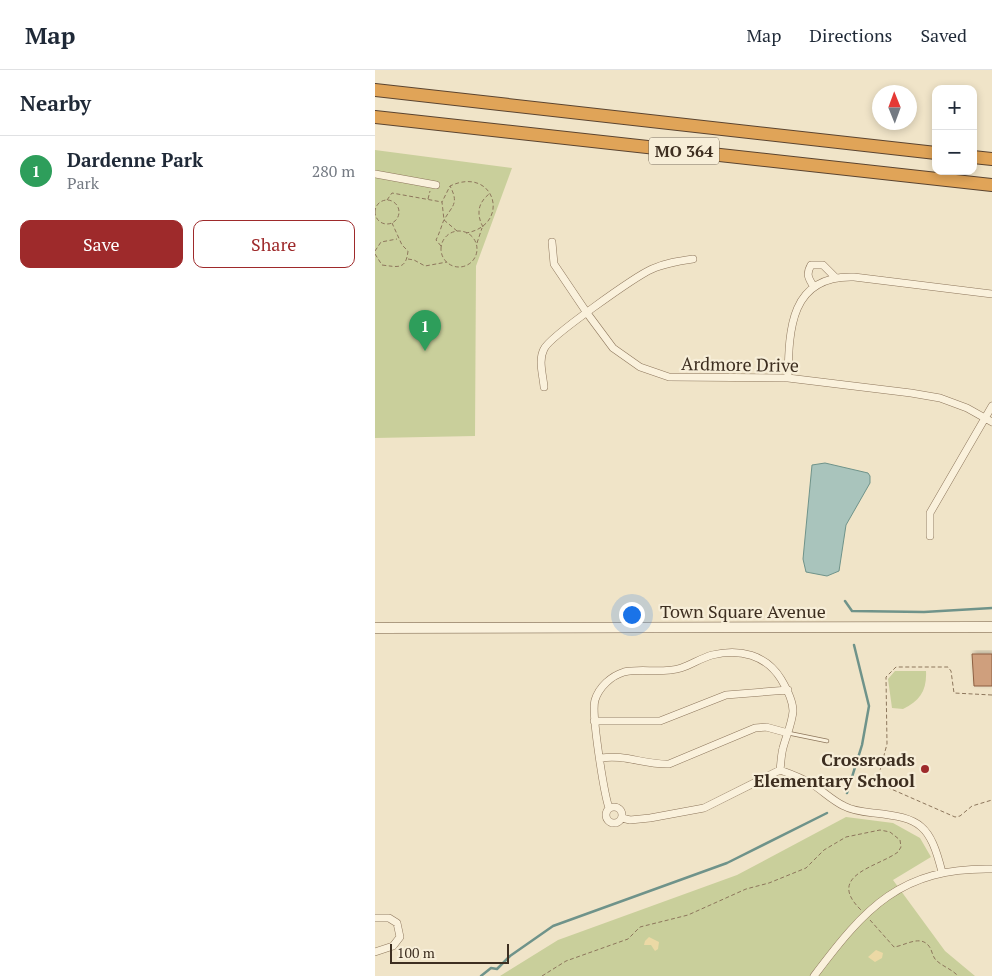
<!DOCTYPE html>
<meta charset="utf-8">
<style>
:root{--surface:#fff;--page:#f6f6f7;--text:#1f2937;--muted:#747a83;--line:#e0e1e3;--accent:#9e2a2b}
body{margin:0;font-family:"PT Serif",serif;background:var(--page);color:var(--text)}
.controls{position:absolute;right:15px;top:15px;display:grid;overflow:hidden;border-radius:10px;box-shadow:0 2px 8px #0003}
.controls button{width:45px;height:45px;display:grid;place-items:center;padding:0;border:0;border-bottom:1px solid var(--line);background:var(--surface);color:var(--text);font:25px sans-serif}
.compass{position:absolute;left:497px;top:15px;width:45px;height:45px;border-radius:50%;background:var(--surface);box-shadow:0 2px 8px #0003;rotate:359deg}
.scale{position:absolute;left:15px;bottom:12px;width:119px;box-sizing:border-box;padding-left:5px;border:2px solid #3d2e20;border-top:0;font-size:14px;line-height:18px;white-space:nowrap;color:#3d2e20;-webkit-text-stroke:4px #f7eed8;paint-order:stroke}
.you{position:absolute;left:256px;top:544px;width:18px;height:18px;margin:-12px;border:4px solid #fff;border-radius:50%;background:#1a73e8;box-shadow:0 0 0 8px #1a73e833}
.badge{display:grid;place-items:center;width:32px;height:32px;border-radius:50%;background:var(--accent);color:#fff;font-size:16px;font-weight:700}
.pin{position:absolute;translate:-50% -41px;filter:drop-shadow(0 1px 2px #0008)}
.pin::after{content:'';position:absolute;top:26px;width:18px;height:15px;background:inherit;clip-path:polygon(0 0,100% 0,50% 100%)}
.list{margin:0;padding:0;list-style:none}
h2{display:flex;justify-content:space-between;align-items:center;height:65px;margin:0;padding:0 20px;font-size:21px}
h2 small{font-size:16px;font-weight:400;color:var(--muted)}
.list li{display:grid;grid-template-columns:32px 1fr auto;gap:15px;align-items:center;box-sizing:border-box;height:70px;padding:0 20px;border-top:1px solid var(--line)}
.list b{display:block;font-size:19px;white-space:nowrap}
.list p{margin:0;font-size:16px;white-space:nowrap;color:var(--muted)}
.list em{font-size:16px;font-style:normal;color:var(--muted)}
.actions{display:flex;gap:10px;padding:15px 20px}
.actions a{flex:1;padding:11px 0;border:1px solid var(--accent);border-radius:10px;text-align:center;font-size:18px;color:var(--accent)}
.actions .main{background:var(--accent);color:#fff}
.map{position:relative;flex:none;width:617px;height:906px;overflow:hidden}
header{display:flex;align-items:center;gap:30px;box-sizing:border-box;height:70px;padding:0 25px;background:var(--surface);border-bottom:1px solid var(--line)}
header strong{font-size:24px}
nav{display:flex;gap:28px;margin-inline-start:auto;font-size:18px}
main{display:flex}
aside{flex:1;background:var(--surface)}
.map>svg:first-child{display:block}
.green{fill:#c9cf9b}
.sand{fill:#ecd9a5}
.water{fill:#a9c4bc;stroke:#6f938a}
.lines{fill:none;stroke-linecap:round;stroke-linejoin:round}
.stream{stroke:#6f938a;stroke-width:2.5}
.building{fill:#cf9f7d;stroke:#8d5f41;filter:url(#shadow)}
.service-casing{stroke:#8d765c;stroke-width:4.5}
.minor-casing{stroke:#8d765c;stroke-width:8}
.secondary-casing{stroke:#6f573f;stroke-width:11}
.motorway-casing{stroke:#5b4430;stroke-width:14}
.path{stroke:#8d765c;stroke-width:1;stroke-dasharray:4 2.5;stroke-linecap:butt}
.service{stroke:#faf1dc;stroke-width:3}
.minor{stroke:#faf1dc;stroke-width:7}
.secondary{stroke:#faf1dc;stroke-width:10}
.motorway{stroke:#e0a458;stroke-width:12}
.poi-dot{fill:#9e2a2b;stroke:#f7eed8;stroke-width:2}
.labels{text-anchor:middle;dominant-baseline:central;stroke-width:4.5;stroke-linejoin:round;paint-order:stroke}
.shield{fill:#f7eed8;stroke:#756857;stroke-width:1}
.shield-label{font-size:16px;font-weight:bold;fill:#3d2e20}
.street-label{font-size:18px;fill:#3d2e20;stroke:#f7eed8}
.poi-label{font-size:18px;font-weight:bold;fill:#3d2e20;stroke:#f7eed8;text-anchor:end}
</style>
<header>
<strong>Map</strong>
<nav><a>Map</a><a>Directions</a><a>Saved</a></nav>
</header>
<main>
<aside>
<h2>Nearby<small></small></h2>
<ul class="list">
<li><span class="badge" style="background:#2e9e5b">1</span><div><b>Dardenne Park</b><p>Park</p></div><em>280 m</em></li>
</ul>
<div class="actions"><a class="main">Save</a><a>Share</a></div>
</aside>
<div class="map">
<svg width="617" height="906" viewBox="0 0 617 906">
<defs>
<filter id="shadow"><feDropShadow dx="2" dy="-2" stdDeviation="2.5" flood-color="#0004"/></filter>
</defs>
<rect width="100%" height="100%" fill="#f0e4c8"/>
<path class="green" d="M0 80 137 98 101 196 100 366 0 368Z
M520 601H551C552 620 545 631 528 639L517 638 513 609Z
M471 747 518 753 545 768 556 787 518 810 570 881 600 906H125L183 870 362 805Z"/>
<path class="sand" d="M274 867 284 872 283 879 280 881 276 875H269L270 871Z
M501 880 508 883 507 888 500 892 493 887Z"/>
<path class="water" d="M450 393 493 403 495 406V413L471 455 464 501 452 506 431 502 428 489 437 395Z"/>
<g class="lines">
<path class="stream" d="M470 531 477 541 549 542 617 538
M472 723 487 675 494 636 479 575
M106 906 116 898 122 899 135 886 178 856 352 793 452 743"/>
</g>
<path class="building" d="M597 584H617V616H599Z"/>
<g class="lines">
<defs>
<path id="service" d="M413 663 452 671"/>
<path id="minor" d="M0 104 61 115
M177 172 179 194 212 243 238 278 265 297 294 307 413 308 536 323 565 328 592 338 617 352
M439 217C433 208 431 204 436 195H448L461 208
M413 308C414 259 415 205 479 207L617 224
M169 317C168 305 163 290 169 279 174 267 261 206 277 199 290 193 304 191 318 189
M555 466V443L617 336
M219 651H285L351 625 413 620
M226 688C250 684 270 695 294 694L380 658 391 657 413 663
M231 745a8 8 0 1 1 16 0a8 8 0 1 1-16 0Z
M234 738C229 723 216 643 220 630 224 617 236 606 249 602 267 598 287 604 306 598 316 595 326 588 337 585 365 578 391 585 406 609 412 619 418 630 418 641 417 654 411 666 408 678 406 685 406 693 405 700
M247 748 255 750 275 748 329 738 405 700C416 704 427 708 437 714 448 721 458 731 469 736 478 741 489 742 499 743 546 748 555 755 567 802
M0 848H14L22 853 25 867 18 876 0 882
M439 906C490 838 526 797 617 799"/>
<path id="secondary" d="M0 558 617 557"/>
<path id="motorway" d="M0 20 561 83
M0 47 617 115
M598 87 617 89"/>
</defs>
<use href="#service" class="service-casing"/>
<use href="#minor" class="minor-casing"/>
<use href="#secondary" class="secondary-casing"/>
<use href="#motorway" class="motorway-casing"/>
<path class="path" d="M53 129 55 121
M12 130 17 123 67 132
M0 142a12 12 0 1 1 24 0a12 12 0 1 1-24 0Z
M108 157C101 144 103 133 114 124
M82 161 69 150 67 132 75 116C120 95 137 155 91 163
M66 179a18 18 0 1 1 36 0a18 18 0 1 1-36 0Z
M102 173 107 158
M66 176 61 170C64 164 66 158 68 152 76 136 85 135 75 116
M0 181 6 172 22 169
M0 184 7 195C23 197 31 200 33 181L27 175 17 153
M33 189 39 190 50 196 72 192
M617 625 579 623 576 601 573 597H521L511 607 512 674 503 708 507 715 580 747 585 746 597 736 617 730
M495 850 519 877C529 876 544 865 553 875 557 879 557 885 560 889 566 896 577 899 583 906
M167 906 191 891 253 869 265 857 313 845 371 819 394 813 431 798 449 780 471 767 505 760 515 762 525 770 526 777 523 782C503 797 450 805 486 840"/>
<use href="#service" class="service"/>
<use href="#minor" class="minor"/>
<use href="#secondary" class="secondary"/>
<use href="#motorway" class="motorway"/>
</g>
<circle class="poi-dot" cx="550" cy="699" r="5"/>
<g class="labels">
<rect class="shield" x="274" y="67.5" width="70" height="27" rx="4"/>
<g class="shield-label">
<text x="309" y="81">MO 364</text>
</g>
<g class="street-label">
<text transform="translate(365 294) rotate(1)">Ardmore Drive</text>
<text x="368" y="541">Town Square Avenue</text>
</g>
<g class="poi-label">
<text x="540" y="689">Crossroads<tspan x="540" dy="21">Elementary School</tspan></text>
</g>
</g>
</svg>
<div class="controls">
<button>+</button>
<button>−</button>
</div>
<svg class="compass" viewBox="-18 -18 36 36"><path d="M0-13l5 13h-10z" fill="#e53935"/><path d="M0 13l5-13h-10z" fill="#747a83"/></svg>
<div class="scale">100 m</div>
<div class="you"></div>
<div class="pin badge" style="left:50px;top:281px;background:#2e9e5b">1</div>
</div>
</main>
